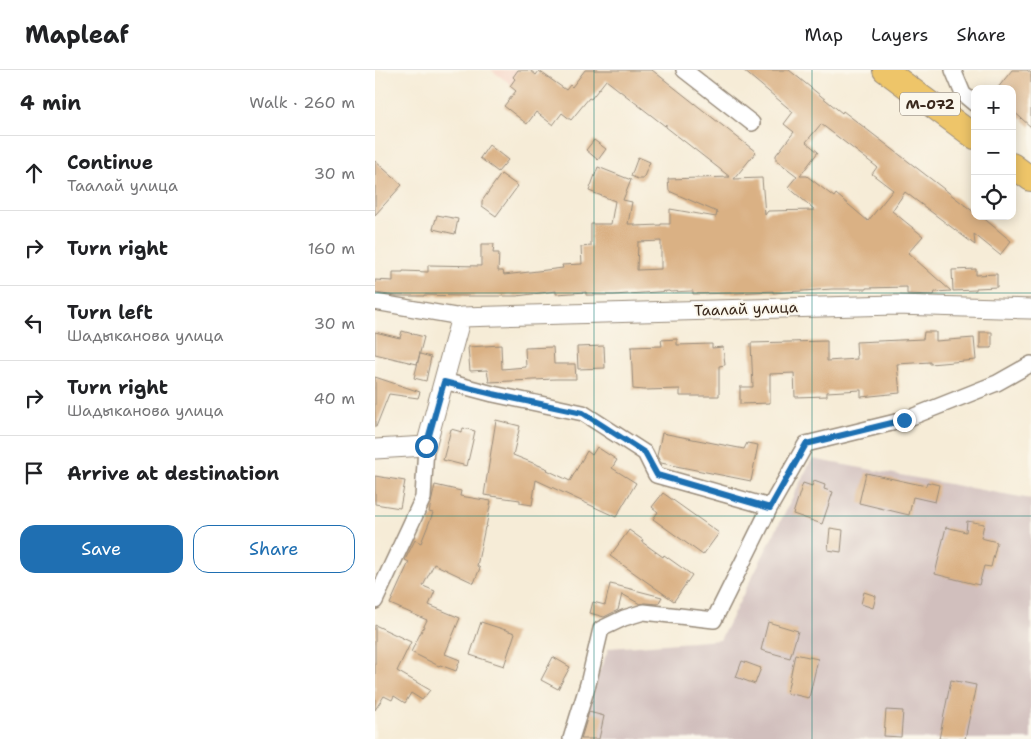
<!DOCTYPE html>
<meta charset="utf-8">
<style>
:root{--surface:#fff;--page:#f6f6f6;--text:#202124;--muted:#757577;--line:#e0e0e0;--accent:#1f6fb2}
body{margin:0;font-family:"Shantell Sans",sans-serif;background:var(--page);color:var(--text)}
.controls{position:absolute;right:15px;top:15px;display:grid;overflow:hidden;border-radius:10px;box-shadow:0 2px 12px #0003}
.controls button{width:45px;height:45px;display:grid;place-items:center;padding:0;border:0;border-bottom:1px solid var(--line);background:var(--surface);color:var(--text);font:25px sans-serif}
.stop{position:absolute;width:15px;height:15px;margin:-11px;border:4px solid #1f6fb2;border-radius:50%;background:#fff}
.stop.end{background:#1f6fb2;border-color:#fff;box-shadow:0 1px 5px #0008}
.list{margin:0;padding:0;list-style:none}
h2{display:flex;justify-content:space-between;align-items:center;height:65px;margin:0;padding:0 20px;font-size:21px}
h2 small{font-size:16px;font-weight:400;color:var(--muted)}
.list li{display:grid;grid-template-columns:32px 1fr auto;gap:15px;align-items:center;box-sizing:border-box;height:75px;padding:0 20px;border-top:1px solid var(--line)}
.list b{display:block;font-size:19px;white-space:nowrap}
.list p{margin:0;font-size:16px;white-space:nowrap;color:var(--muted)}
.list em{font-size:16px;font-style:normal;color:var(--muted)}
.actions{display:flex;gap:10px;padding:15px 20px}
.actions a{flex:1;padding:11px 0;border:1px solid var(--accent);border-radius:15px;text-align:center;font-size:18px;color:var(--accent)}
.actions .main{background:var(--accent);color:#fff}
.icon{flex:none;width:28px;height:28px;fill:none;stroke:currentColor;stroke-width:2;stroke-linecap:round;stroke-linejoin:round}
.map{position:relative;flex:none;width:656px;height:669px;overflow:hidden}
header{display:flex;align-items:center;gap:30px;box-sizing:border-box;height:70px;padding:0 25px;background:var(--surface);border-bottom:1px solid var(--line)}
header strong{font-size:24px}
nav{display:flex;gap:28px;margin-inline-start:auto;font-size:18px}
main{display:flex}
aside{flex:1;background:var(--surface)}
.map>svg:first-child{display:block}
.built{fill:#f6d2c3}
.industrial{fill:#d1bfbd}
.building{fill:#dab184;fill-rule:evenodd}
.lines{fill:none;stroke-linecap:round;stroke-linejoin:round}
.minor-casing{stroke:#988b7a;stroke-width:18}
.tertiary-casing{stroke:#988b7a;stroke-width:21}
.primary-casing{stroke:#988b7a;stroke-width:26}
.minor{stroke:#fff;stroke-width:15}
.tertiary{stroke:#fff;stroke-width:19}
.primary{stroke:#eec569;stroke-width:24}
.route{stroke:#1f6fb2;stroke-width:6}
.grid{fill:none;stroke:#0f766e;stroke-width:1;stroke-opacity:0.55}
.labels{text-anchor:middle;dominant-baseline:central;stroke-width:4;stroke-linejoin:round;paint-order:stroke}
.shield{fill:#fbf7ec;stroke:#75685c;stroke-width:1}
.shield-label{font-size:14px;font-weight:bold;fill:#3b2a1e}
.street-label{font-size:15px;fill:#3b2a1e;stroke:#fbf7ec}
</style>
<header>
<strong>Mapleaf</strong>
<nav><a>Map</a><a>Layers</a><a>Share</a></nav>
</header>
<main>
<aside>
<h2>4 min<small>Walk · 260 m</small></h2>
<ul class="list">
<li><svg class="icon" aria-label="ahead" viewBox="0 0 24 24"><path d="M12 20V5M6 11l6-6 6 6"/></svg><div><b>Continue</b><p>Таалай улица</p></div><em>30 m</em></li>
<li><svg class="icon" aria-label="right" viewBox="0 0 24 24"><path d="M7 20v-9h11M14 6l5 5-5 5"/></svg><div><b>Turn right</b></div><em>160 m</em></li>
<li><svg class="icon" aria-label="left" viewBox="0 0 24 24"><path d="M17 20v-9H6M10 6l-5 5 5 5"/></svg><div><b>Turn left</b><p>Шадыканова улица</p></div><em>30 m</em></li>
<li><svg class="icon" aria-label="right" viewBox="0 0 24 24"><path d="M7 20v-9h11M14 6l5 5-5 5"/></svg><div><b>Turn right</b><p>Шадыканова улица</p></div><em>40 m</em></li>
<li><svg class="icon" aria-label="arrive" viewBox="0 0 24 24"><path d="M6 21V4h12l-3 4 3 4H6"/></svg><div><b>Arrive at destination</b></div></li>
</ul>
<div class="actions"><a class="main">Save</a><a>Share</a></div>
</aside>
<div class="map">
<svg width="656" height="669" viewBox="0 0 656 669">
<rect width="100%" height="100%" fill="#fbf7ec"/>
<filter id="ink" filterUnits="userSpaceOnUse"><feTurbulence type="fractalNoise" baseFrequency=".02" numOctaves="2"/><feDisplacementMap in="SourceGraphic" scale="10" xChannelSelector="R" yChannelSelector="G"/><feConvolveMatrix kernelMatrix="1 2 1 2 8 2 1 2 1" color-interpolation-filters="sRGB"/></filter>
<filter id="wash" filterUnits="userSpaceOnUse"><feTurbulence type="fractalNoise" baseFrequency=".0096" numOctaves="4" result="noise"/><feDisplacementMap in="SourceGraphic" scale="20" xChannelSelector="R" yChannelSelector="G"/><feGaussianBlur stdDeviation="1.12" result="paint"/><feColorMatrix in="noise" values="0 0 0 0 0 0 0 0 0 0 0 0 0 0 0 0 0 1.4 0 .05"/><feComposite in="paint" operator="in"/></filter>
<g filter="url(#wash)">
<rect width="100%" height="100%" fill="#f6ecd7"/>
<path class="built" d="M116 0H150L137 15Z"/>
<path class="industrial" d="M437 389 656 429V669H199L217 618 234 578 345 570Z"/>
<g id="blocks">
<path class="building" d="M143 0H155L161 5 164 1 191 20 195 15 197 17 210 0H277L381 82 359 109 387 108 390 145 393 141 440 140 413 117 422 106 401 90V85L419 62 409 54 418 42 368 0H414L467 43 468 41 600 143V146H606L636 171 625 185 599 164 600 175 530 122 517 141 548 166 533 183 576 221 560 222 559 225 532 224V217L491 218V219H457L398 223V221L363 223 318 224V221L295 222 294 221 239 225H211V222L181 224V221L142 226H90L49 225V226H21L0 223V210L18 211V202H28V201L53 202V195L106 196V174H119L118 183H124L123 201H128L129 205 188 198 187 195 207 194 206 177 216 176V154H236L240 131 214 121 223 97 256 110 248 130 257 132 253 154H260V156L286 155V154H295V139L341 147 342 142 294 121 293 109 355 107 291 57V54L290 56 231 10 216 29 214 28 196 50 187 43 178 55 161 42 152 54 129 36 141 21 135 16 140 9 138 7ZM446 54 502 97 497 104 518 120 493 151 461 124 459 127 432 106H425L443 82 431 72ZM286 171V199L262 200 263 172Z
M637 0H652L656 3V57L637 40V19H622Z
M219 70 231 79 223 90 211 80Z
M114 75 133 90 123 102 105 88Z
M263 87 275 92 268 109H263L256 106Z
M0 91 27 115 0 145Z
M126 104 143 116 121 146 107 136V131Z
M62 145 83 149 80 164 58 159Z
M601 199V205L622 204V217L601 218V220L578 221 577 200Z
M27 261 49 267 42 294 0 284V262L25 268Z
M549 262H561V271L599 268 601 290 555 294V292L522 294 525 323 486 327V320L452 322V326L420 327 419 303 395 304V333L365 334V317H378L376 273 452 271V291L482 289 481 272 548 269Z
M605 262H617V278H605Z
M302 269V275L337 274V278L348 277 350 295 344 296V326H305V319L269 320 258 319 256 277 287 276 286 270Z
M126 275 127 299 151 297 150 278 178 277 179 294H200L201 309H180L114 312 112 300 95 301 93 277Z
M229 276 230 298 203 299 202 277Z
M45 284 56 287 51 311 39 308Z
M0 307 45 322 43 328 14 324 1 357H0Z
M121 350 145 356 138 385 173 399 172 400 195 411 212 381 217 385 222 377 242 390 237 398 261 413 241 447 161 410 157 435 145 433V430L109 425Z
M88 358 100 361 92 396 68 390 76 359 87 362Z
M287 363 369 379 372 373 383 375 376 411 286 393 282 386Z
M491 403 551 416 552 412 564 415 560 432 538 427 534 445 484 433Z
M0 406 30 411 25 438 0 434Z
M439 411 450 415 449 419 458 422 447 454 418 444 428 413 437 416Z
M60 415 86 421 85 426 116 431 111 457H110L102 496 105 498 99 513 59 494 48 516 60 521 54 535 85 548 70 584 85 590 81 601 65 595 64 596 36 582 52 550 15 534 34 492 30 490 40 470 46 473 58 443 54 442Z
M288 423 344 463 328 485 278 449 283 442 277 437Z
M592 451 609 454 606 468 622 472 616 497 609 496 604 515 560 504 571 457 591 462Z
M455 458 468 460 466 482 453 480Z
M254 460 268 470 267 472 288 487 289 485 317 505 299 531 235 486Z
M235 514 240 515 287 527 283 534 270 533 265 534 247 524 243 540 229 547 215 543 218 532 230 535Z
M489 522 501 526 498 538 486 534Z
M106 552 140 563 129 596 95 585Z
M393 552 423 561 415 588 386 580Z
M0 555 36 572 22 601 55 620 47 630 36 623 30 633 19 626 17 630 9 626 0 640Z
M420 584 443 589 434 628 412 623Z
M178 587 195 597 183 619 166 610Z
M367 591 386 598 380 614 361 607Z
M576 610 601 615 590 669H564Z
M511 640 528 641 526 667 509 666Z
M214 642 229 646 224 669H206Z"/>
</g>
</g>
<g filter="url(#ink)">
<use href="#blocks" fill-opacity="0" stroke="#988b7a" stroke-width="1"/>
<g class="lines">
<defs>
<path id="minor" d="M309 0 377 53
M578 0 588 24 600 34
M0 232 86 247
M69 311 118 324 208 343 270 383 281 405 395 437
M0 531 48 428 51 376
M196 669 213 614 226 559 249 548 269 542 339 550 395 437 431 374 529 350 622 313 656 294"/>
<path id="tertiary" d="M0 379 51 376 86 247 521 235 656 239"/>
<path id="primary" d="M510 0 600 67
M637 95 656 109"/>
</defs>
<use href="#minor" class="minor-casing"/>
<use href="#tertiary" class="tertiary-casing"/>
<use href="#primary" class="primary-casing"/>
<use href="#minor" class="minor"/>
<use href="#tertiary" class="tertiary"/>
<use href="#primary" class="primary"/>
</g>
</g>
<g class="lines" filter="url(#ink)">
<path class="route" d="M51 376 69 312 118 324 208 343 270 383 282 405 395 438 431 374 529 350"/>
</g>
<path class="grid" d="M219 0V669M437 0V669M0 223H656M0 446H656"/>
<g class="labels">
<rect class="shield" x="525" y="22.5" width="60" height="23" rx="4"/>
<g class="shield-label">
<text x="555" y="34">М-072</text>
</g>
<g class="street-label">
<text transform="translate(371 239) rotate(-2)">Таалай улица</text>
</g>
</g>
</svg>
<div class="controls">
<button>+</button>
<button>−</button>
<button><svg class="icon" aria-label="locate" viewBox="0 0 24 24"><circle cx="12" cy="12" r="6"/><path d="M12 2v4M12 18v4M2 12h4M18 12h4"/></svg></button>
</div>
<div class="stop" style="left:51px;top:376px"></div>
<div class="stop end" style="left:529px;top:350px"></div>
</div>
</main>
